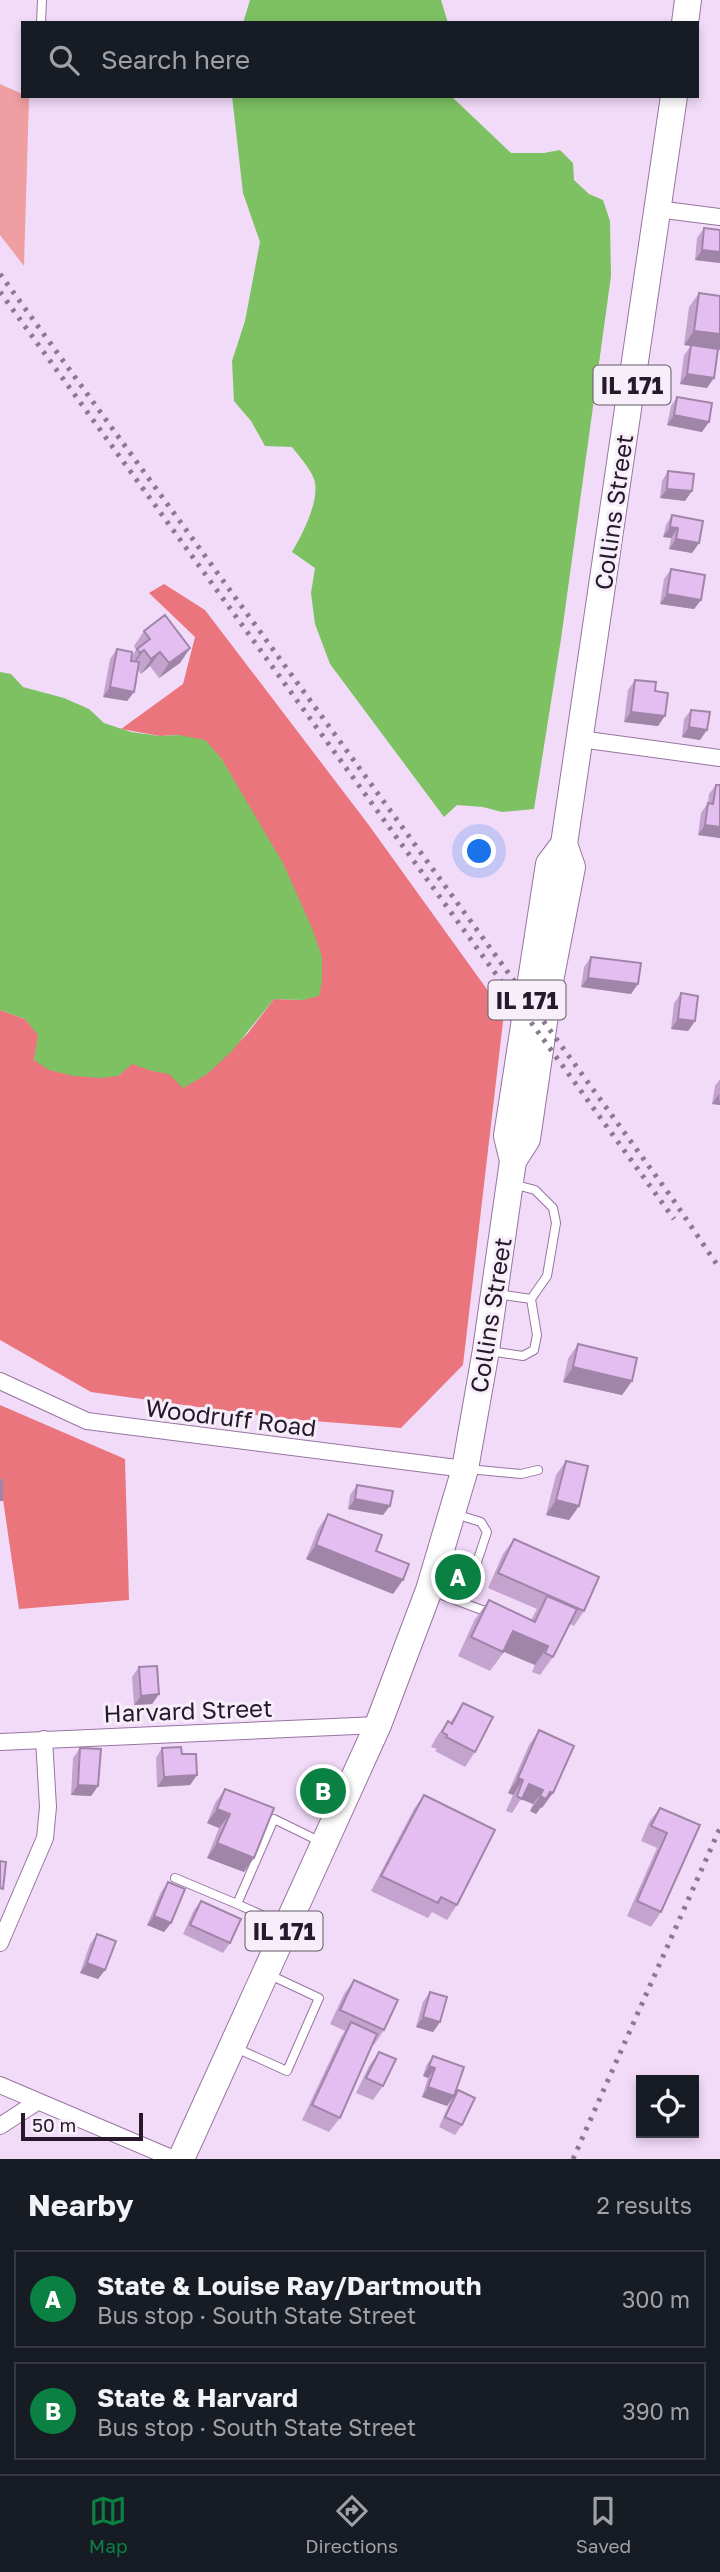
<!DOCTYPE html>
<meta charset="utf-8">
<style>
:root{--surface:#171b24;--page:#242831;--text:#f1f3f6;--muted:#9ea1a6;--line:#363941;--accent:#0b8043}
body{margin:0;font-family:"Golos Text",sans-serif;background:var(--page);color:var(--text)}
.controls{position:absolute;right:21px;bottom:21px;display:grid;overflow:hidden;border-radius:0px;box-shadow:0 4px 10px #0003}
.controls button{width:63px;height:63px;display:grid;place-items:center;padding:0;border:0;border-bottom:2px solid var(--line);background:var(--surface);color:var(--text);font:35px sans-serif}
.scale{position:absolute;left:21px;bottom:18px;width:122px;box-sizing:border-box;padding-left:7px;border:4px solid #27192b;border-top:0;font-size:19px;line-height:24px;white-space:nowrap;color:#27192b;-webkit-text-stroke:5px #f6eef8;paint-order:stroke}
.you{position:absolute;left:480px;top:852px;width:24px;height:24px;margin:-18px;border:5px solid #fff;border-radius:50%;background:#1a73e8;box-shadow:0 0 0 10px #1a73e833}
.badge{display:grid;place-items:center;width:46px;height:46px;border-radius:50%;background:var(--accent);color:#fff;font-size:23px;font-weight:700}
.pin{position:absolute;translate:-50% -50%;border:4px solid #fff;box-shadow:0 2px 7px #0006}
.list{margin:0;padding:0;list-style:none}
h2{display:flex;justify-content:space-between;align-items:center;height:91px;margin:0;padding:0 28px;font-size:30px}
h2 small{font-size:23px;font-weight:400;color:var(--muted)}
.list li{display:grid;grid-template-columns:46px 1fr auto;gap:21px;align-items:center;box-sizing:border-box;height:98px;margin:0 14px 14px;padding:0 14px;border:2px solid var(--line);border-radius:0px}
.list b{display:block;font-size:26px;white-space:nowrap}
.list p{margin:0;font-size:23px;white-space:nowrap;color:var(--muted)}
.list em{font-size:23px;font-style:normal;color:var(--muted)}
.icon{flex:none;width:38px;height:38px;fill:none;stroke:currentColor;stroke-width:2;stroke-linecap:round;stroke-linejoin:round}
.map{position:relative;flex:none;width:720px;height:2159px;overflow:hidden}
.search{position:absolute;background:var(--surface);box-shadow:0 4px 10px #0003;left:21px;right:21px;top:21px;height:77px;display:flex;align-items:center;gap:18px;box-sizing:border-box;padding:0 24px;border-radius:0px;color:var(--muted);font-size:26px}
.sheet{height:315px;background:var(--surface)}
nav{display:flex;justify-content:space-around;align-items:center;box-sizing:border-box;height:98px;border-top:2px solid var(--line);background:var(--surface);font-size:19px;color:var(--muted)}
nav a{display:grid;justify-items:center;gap:4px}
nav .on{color:var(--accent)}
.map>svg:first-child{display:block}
.green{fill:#ef9fa2}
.forest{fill:#ea757d}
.water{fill:#7dc163}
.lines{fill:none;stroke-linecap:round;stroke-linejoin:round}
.service-casing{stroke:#9774a2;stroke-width:10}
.minor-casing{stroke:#9774a2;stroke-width:18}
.primary-casing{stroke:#9774a2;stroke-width:28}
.service{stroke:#fff;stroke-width:8}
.minor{stroke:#fff;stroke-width:16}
.primary{stroke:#fff;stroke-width:26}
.rail{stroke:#8b7991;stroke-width:5;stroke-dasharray:3.5 7;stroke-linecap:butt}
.wall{fill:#c4a3cf}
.shaded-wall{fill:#a085a9}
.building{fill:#e4bef1;stroke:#a085a9;stroke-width:2}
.labels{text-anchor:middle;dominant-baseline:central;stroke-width:6;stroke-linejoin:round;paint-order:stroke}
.shield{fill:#f6eef8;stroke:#655968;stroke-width:2}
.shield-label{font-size:23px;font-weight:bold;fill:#27192b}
.street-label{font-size:24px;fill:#27192b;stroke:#f6eef8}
</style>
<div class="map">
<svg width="720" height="2159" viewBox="0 0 720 2159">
<rect width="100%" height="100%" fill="#f2dbf9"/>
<path class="green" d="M0 84 29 97 24 266 0 235Z"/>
<path class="forest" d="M164 584 205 610 368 824 504 1013 463 1365 401 1428 277 1418 91 1392 0 1340V1010L25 1019 39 1035 34 1060 118 1076 131 1063C157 1073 180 1074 207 1074L248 1033 274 999 303 1000 235 784 221 758 179 735 160 736 121 729 183 684 195 637 149 593Z
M0 1405 125 1459 129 1600 19 1609 0 1479Z"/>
<path class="water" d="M250 0H441L448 23H243Z
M232 96H451L511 153H544L560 150 573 163 574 180 589 194 603 200 610 221 611 276 561 639 534 809 502 812 483 807 457 805 444 817 330 664 315 624 311 593 315 568 292 552C302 535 321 499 314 479 310 468 299 456 292 447L265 446 251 421 234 401 232 361 245 321 260 242 243 193Z
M0 672 11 674 23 687 64 698 89 709 104 723 131 732 160 736 179 735 205 740 221 758 283 863 312 928 322 957V981L319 996 303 1000 274 999 232 1051 207 1074 183 1088 169 1074 152 1071 132 1064 118 1076 101 1078 74 1076 49 1070 34 1060 38 1035 25 1019 0 1010Z"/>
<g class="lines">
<defs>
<path id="service" d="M41 23 42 0
M497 1294 531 1299 547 1276 556 1223 553 1208 535 1190 513 1184
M489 1351 523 1356 534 1350 537 1335 531 1299
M468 1469 521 1474 538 1470
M455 1514 481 1522 487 1532 477 1562
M434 1592 490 1613
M175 1878 237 1904 274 1819 321 1842
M237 1904 282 1924
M236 2048 287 2071 319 1998 270 1975"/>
<path id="minor" d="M657 209 720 217
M580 739 720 758
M0 1381 87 1421 465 1469
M0 1742 378 1725
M0 1943 45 1838 48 1807 44 1739
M0 2085 174 2159
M0 2126 37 2102"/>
<path id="primary" d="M685 23 688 0
M513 1161 527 1139 550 981 572 867 564 844 674 96
M181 2159 378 1725 429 1590 465 1469 486 1350 513 1161 507 1136 549 864 564 844"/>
</defs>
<use href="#service" class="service-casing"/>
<use href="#minor" class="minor-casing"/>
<use href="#primary" class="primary-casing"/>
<use href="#service" class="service"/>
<use href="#minor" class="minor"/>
<use href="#primary" class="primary"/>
<path class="rail" d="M0 274 672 1198 720 1269
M0 292 674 1219
M573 2159 720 1828"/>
</g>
<path class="wall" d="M704 228 720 230V263L695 260 697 238Z
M699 293 718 350 707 388 680 384 684 355 691 346 684 345 689 307Z
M677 397 702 432 667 425 671 406Z
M668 471 685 501 660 498 662 481Z
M672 515 699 543 692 553 669 549 671 538 663 537 666 525Z
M671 569 701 600 694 609 660 604 664 579Z
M144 631 190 648 180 663 159 678 150 666 141 674 138 670 134 692 127 701 103 697 110 659 117 649 131 657 136 650 134 646Z
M635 680 655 691 658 726 624 722 628 690Z
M691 710 700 740 682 737 684 719Z
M716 785H720V838L698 835 701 813 708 803 709 794Z
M591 957 631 994 581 987 584 967Z
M681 993 695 1021 688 1031 671 1029 674 1003Z
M720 1079V1105L712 1104 715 1086Z
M578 1344 632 1381 622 1395 563 1382 568 1359Z
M566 1461 579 1506 569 1520 546 1515 556 1475Z
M357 1485 383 1515 348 1509 350 1495Z
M328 1514 376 1551 393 1594 306 1559 318 1529Z
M514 1539 584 1611 574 1626 570 1624 553 1657 540 1675 532 1672 535 1665 504 1652 490 1671 458 1656 475 1619 489 1600 531 1620 537 1609 488 1588 503 1554Z
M139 1667 159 1694 152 1704 134 1705 132 1677Z
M463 1703 475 1752 465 1767 435 1751 437 1749 431 1747 437 1736 448 1721 450 1723Z
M539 1730 542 1808 541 1807 536 1814 530 1811 533 1804 521 1799 512 1813 506 1811 513 1795 508 1793 529 1745Z
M80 1748 98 1786 91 1796 71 1795 73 1758Z
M162 1748 197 1775 190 1785 157 1787 156 1758Z
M225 1789 254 1858 244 1872 207 1858 219 1828 207 1823 215 1803Z
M424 1795 457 1905 447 1920 432 1912 428 1918 371 1891 414 1809Z
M660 1808 700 1825 661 1912 651 1927 627 1916 657 1848 641 1841 649 1822Z
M168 1882 171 1923 164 1932 147 1925 161 1892Z
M201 1901 230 1943 223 1953 183 1934 194 1910Z
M97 1934 105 1970 98 1979 80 1973 90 1944Z
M354 1980 384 2030 374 2045 373 2044 340 2118 329 2132 302 2120 341 2037 345 2031 330 2024 344 1994Z
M430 1992 440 2022 433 2032 416 2027 423 2002Z
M379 2052 383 2086 373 2100 356 2093 369 2066Z
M433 2056 447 2106 422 2097 428 2078 423 2076 426 2066Z
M458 2090 462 2125 455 2135 439 2127 451 2100Z"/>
<path class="shaded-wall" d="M702 250 720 252V263L695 260Z
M694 331 720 334V350L684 345Z
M687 374 714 378 707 388 680 384Z
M674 415 709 422 702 432 667 425Z
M667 489 692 491 685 501 660 498Z
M670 527 678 528 671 538 663 537Z
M676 539 699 543 692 553 669 549Z
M667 594 701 600 694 609 660 604Z
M190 648 180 663 159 678 169 663Z
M144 650 134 664 130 667 140 653Z
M160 652 150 666 141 674 151 659Z
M110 687 134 692 127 701 103 697Z
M631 712 665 716 658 726 624 722Z
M689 727 707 730 700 740 682 737Z
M705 825 720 827V838L698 835Z
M588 978 638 984 631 994 581 987Z
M678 1019 695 1021 688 1031 671 1029Z
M719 1094 720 1105 712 1104Z
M573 1367 632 1381 622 1395 563 1382Z
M355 1499 390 1506 383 1515 348 1509Z
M556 1500 579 1506 569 1520 546 1515Z
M316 1545 403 1580 393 1594 306 1559Z
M513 1631 548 1646 535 1665 500 1650Z
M159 1694 152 1704 134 1705 141 1696Z
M197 1775 190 1785 157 1787 164 1777Z
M518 1778 523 1780 513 1795 508 1793Z
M529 1784 543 1790 533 1804 521 1799Z
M78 1785 98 1786 91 1796 71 1795Z
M550 1792 553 1793 542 1808 541 1807 536 1814 530 1811 540 1796Z
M217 1809 230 1814 219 1828 207 1823Z
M217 1843 254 1858 244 1872 207 1858Z
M154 1916 171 1923 164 1932 147 1925Z
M87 1963 105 1970 98 1979 80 1973Z
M423 2017 440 2022 433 2032 416 2027Z
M429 2066 435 2068 428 2078 423 2076Z
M428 2087 454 2096 447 2106 422 2097Z"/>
<path class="building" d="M704 228 720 230V252L702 250Z
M699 293 720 296V334L694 331Z
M691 345 718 349 714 378 687 374Z
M677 397 712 403 709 422 674 415Z
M668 471 694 474 692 491 667 489Z
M672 515 703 521 699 543 676 539 678 528 670 527Z
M671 569 705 575 701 600 667 594Z
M165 615 190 648 169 663 160 652 151 659 144 650 140 653 137 649 150 639 144 631Z
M117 649 132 652 131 661 139 662 134 692 110 687Z
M635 680 656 682 655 691 668 693 665 716 631 712Z
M691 710 710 712 707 730 689 727Z
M716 785H720V827L705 825 708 803 713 804Z
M591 957 641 963 638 984 588 978Z
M681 993 698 996 695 1021 678 1019Z
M578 1344 637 1358 632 1381 573 1367Z
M566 1461 588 1466 579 1506 556 1500Z
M0 1480H2V1500H0Z
M357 1485 393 1491 390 1506 355 1499Z
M328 1514 382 1535 376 1551 409 1564 403 1580 316 1545Z
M514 1539 599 1577 584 1611 498 1573Z
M547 1596 577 1609 553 1657 545 1653 548 1646 513 1631 503 1652 471 1637 489 1600 535 1622Z
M157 1666 159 1694 141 1696 139 1667Z
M463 1703 493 1717 475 1752 446 1737 447 1735 442 1732 448 1721 452 1724Z
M539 1730 574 1746 553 1793 550 1792 546 1799 540 1796 543 1790 529 1784 522 1799 517 1796 523 1780 518 1778Z
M181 1747 182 1754H196L197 1775 164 1777 162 1748Z
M80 1748 101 1749 98 1786 78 1785Z
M225 1789 274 1808 254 1858 217 1843 230 1814 217 1809Z
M424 1795 495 1830 457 1905 441 1897 438 1903 381 1876Z
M660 1808 700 1825 661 1912 637 1901 667 1833 651 1826Z
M0 1861 6 1862 3 1889 0 1888Z
M168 1882 185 1889 171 1923 154 1916Z
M201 1901 241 1919 230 1943 190 1925Z
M97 1934 116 1941 105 1970 87 1963Z
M354 1980 398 2000 384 2030 340 2010Z
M430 1992 447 1997 440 2022 423 2017Z
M351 2022 377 2034 340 2118 312 2105Z
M379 2052 396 2059 383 2086 366 2078Z
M433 2056 464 2067 454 2096 428 2087 435 2068 429 2066Z
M458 2090 475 2098 462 2125 445 2117Z"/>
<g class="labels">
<g class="shield">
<rect x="593.5" y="365.5" width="77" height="39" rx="5"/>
<rect x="488.5" y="980.5" width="77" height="39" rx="5"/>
<rect x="245.5" y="1911.5" width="77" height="39" rx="5"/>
</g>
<g class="shield-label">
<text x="632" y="385">IL 171</text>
<text x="527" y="1000">IL 171</text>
<text x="284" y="1931">IL 171</text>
</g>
<g class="street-label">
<text transform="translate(613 512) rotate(-82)">Collins Street</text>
<text transform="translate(490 1315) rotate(-81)">Collins Street</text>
<text transform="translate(231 1417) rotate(7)">Woodruff Road</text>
<text transform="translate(188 1710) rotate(-2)">Harvard Street</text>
</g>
</g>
</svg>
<div class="controls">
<button><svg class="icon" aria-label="locate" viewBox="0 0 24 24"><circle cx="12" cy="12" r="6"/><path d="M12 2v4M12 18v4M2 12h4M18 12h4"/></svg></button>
</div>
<div class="scale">50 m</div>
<div class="you"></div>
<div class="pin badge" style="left:458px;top:1577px">A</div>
<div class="pin badge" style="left:323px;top:1791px">B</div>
<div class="search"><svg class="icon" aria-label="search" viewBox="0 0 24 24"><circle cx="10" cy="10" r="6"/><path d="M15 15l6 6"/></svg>Search here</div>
</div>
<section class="sheet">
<h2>Nearby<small>2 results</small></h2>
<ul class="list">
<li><span class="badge">A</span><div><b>State &amp; Louise Ray/Dartmouth</b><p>Bus stop · South State Street</p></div><em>300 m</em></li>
<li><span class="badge">B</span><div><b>State &amp; Harvard</b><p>Bus stop · South State Street</p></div><em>390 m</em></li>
</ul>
</section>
<nav>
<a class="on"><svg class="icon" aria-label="map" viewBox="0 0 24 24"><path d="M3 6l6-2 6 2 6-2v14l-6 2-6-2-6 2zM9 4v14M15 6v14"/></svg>Map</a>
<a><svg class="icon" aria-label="directions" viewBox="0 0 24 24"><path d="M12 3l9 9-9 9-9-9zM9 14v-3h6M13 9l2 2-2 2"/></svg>Directions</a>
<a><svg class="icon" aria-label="saved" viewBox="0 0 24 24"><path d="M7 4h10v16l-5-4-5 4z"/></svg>Saved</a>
</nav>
